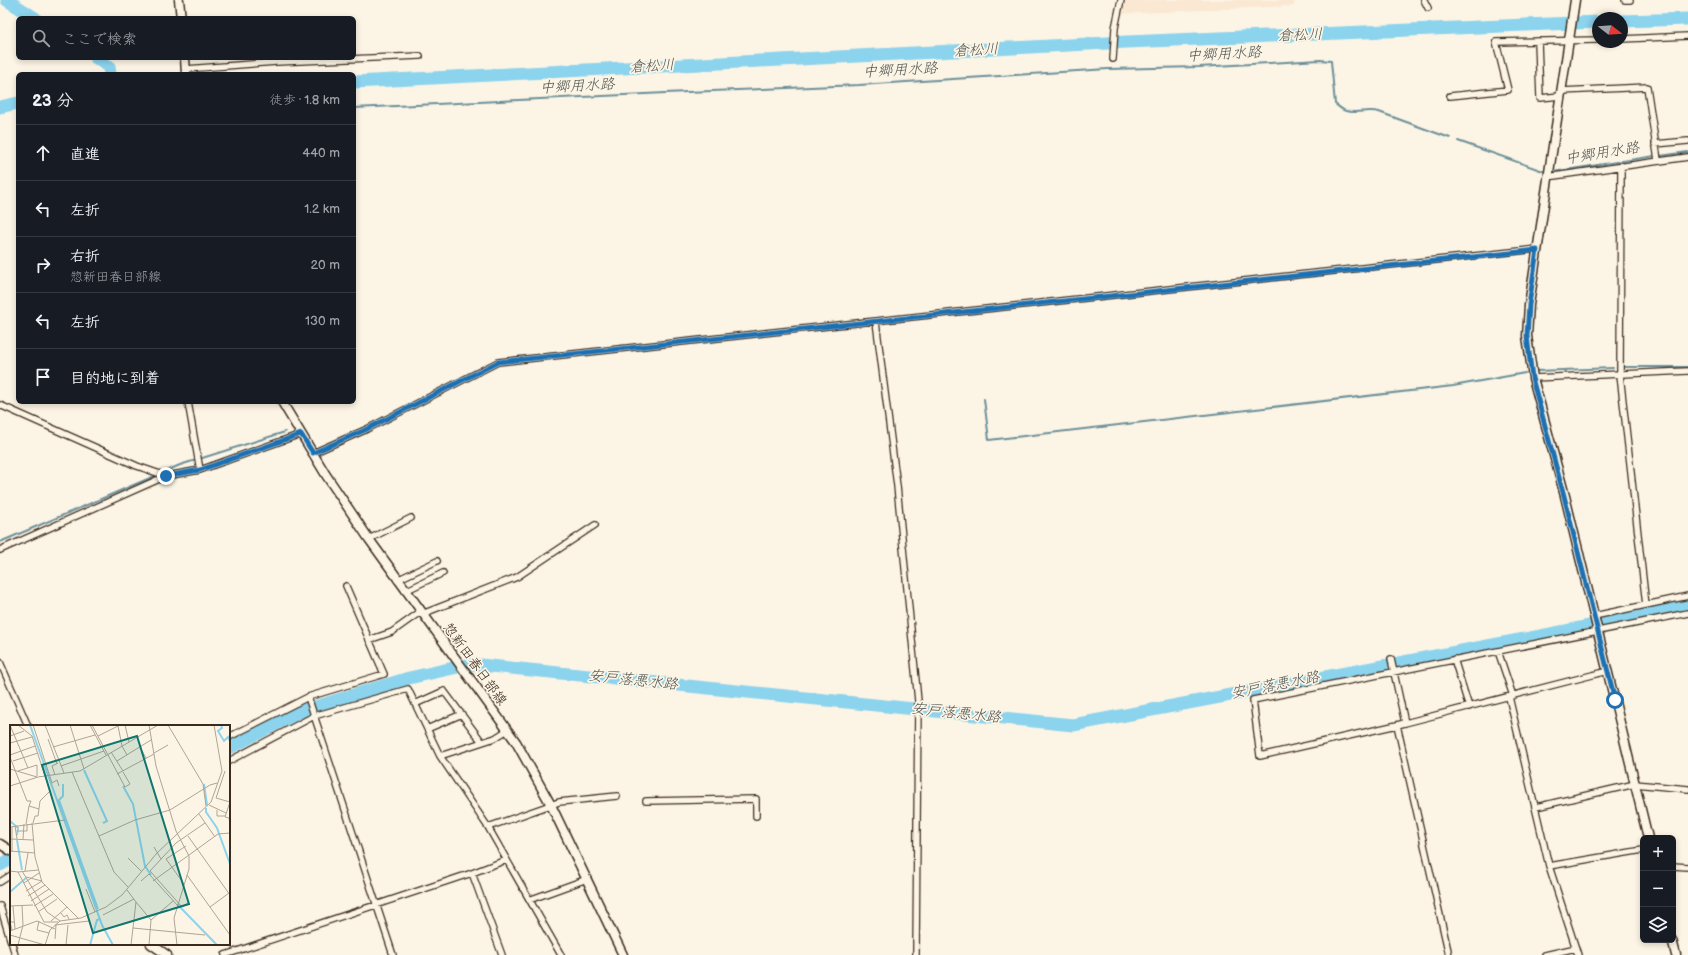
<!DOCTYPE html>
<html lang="ja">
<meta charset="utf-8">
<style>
:root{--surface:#171b24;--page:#20242c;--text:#f1f3f6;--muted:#9ea1a6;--line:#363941}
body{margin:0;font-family:"Balsamiq Sans","Klee One",sans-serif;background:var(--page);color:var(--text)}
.controls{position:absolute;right:12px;bottom:12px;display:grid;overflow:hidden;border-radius:6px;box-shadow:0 2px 6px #0003}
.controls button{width:36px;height:36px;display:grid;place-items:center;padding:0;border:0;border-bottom:1px solid var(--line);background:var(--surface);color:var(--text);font:20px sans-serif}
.compass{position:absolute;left:1592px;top:12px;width:36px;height:36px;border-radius:50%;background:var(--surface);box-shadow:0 2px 6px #0003;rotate:107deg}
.stop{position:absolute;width:12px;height:12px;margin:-9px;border:3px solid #1f6fb2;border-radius:50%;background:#fff}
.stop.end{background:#1f6fb2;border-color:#fff;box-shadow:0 1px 4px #0008}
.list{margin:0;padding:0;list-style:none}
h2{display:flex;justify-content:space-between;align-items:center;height:52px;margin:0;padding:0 16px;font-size:17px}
h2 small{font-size:13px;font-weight:400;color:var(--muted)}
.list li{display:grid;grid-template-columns:26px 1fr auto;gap:12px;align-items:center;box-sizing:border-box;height:56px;padding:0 16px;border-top:1px solid var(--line)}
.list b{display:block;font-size:15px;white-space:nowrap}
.list p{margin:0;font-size:13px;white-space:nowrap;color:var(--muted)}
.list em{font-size:13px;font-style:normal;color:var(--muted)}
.icon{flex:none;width:22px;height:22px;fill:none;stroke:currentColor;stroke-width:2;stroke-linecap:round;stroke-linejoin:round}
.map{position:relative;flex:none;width:1688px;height:955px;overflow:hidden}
.search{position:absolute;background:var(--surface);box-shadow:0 2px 6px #0003;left:16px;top:16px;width:340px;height:44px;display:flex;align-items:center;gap:10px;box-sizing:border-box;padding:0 14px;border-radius:6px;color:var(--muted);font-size:15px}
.panel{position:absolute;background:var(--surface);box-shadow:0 2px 6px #0003;left:16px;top:72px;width:340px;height:332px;border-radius:6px}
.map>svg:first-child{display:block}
.built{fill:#fae8d2}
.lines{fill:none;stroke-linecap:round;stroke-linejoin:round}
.stream{stroke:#6c8f9a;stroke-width:2}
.river{stroke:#8cd3ed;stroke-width:13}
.street-casing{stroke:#3b2a1e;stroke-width:8}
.secondary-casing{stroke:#3b2a1e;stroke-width:11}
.street{stroke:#fcf5e5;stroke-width:5.5}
.secondary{stroke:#fcf5e5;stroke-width:8}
.route{stroke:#1f6fb2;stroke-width:5}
.labels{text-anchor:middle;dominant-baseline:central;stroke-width:3.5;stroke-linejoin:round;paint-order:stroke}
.street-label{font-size:14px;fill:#3b2a1e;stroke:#fcf5e5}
.water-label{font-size:15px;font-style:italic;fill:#4f5452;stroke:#fcf5e5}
.inset-river{fill:none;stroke:#8cd3ed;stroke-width:2}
.inset-road{fill:none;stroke:#afa495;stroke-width:1}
.view{fill:#0f766e;fill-opacity:0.15;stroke:#0f766e;stroke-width:2}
.inset-edge{fill:none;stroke:#3b2a1e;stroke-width:2}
</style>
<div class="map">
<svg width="1688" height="955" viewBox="0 0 1688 955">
<rect width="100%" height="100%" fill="#fcf5e5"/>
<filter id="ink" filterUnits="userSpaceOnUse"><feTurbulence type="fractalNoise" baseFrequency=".025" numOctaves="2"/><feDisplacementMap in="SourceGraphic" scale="8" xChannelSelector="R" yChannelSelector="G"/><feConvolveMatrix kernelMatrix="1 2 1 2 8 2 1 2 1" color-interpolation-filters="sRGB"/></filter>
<g filter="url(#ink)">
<path class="built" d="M1124 0H1295L1294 6 1121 14Z"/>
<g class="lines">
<path class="stream" d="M354 108 687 92 859 85 1108 69 1199 67 1320 60 1331 61 1335 104C1338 106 1342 110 1346 111 1356 114 1368 109 1379 112L1450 138
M1458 141 1543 171
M1660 156 1688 152
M1553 172 1655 156
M1622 367H1688
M1537 371 1613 368
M984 399 989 440 1453 386 1525 373
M161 473 180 465 285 432
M0 542 157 475"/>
<path class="river" d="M7 0 35 18
M1622 21 1688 19
M96 58 109 67 110 74
M354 82 1127 42 1598 22
M0 107 18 103
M229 748 299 712 409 678 471 664 1073 725 1561 632 1688 605
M0 865 11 859"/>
<defs>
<path id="street" d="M1424 0 1428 8
M1625 0H1630
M1622 39 1688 36
M1538 41 1540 98 1560 96
M1113 59 1115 28 1121 0
M186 69 276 62 420 56
M1561 91 1647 87 1658 160
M1450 96 1508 90 1496 42 1598 40
M1655 144 1688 141
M1621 166 1620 375 1646 605
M1547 177 1688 157
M876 322 897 486 918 701 916 955
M1533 378 1688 371
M188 402 200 470
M0 405 137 466 166 476 200 470 301 434
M313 453 365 430 498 362 1537 249
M369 539 411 518
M0 550 166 476
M397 580 437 561
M405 591 443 573
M422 614 517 577 595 525
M1594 616 1688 596
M369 640 392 632 420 612
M1498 651 1513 696
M1391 659 1405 723 1397 725 1449 955
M1454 659 1469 707
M0 662 28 726
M308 697 393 955
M1509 697 1549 866 1578 955
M415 704 444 691 482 742
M1405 723 1608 671
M1397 725 1260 756 1253 700 1688 613
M427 729 462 714
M229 737 308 697 384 674 346 586
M440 756 495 738 506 731
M229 761 314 716 408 689 440 756 488 827 561 955
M646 801 756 799V816
M1536 807 1635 784 1688 789
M488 827 559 802 617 796
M1549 866 1643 850
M1673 866 1688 867
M472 873 506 860
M0 882 11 875
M529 900 587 879
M0 906 11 942
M12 944 15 955
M225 955 472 873 502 955
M1545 955 1576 948"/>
<path id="secondary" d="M179 0 181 18
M1575 0 1529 305 1527 336 1533 378 1565 496 1648 838
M185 58 186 74
M282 402 326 475 369 539 516 742 551 805 623 955
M0 844 11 851
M1672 940 1676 955
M151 944 167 955"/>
</defs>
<use href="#street" class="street-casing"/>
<use href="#secondary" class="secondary-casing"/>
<use href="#street" class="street"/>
<use href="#secondary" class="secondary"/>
</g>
</g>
<g class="lines" filter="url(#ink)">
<path class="route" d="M166 476 200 470 301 434 313 453 365 430 498 362 1537 250 1529 305 1527 336 1532 378 1564 496 1615 700"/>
</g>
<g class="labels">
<g class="street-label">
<text transform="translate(475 664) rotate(54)">惣新田春日部線</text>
</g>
<g class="water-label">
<text transform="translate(1300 35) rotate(-2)">倉松川</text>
<text transform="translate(976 50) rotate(-3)">倉松川</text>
<text transform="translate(1224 54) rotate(-3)">中郷用水路</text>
<text transform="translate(652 66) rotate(-3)">倉松川</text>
<text transform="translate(900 70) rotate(-3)">中郷用水路</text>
<text transform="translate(577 86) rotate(-3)">中郷用水路</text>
<text transform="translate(1602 153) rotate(-9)">中郷用水路</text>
<text transform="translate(633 680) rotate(6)">安戸落悪水路</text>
<text transform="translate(1275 685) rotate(-11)">安戸落悪水路</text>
<text transform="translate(956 713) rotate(6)">安戸落悪水路</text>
</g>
</g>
<g transform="translate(10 725)">
<rect width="220" height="220" fill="#fcf5e5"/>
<path class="inset-river" d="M20 0 92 200 103 220M211 0 212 3 208 6 214 16 218 12 220 16M74 45 97 96 93 98M53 59V71L49 75 88 184M194 59 197 80M113 61 123 79 135 141 141 150M196 83V87L207 103 220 139M0 96 8 103 7 110M7 115 12 145M0 167 16 153M167 179 207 220M80 220 87 195 90 194"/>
<path class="inset-road" d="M0 0 18 43M8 0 22 11 35 51M23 0 29 18M35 0 54 48M60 0 74 44M80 0 96 30M82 0 115 62 120 59 113 47M115 0 119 17M139 0 146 41 166 106 179 131V144L164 193 167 220M158 0 193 59 196 81M108 1 112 21 117 30M0 11 14 6M88 11 110 0M38 14 47 39M0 18 22 12M29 18 42 58 47 55 49 61M43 22 85 10M130 22 136 33M101 27 113 46M144 28 158 20M0 30 25 21M0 32 17 76H21L19 81 29 84M3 36 28 28M107 36 141 15M51 41 94 26M0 44 27 52M8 46 27 40V51M62 47 104 147 118 162M107 49 144 29M45 50 42 41 48 38M0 61 28 52 70 46 148 0M206 73 215 46M206 73 220 77M220 77 215 92 219 93 220 99M199 80 216 88M207 85V91H215M189 89 205 112M22 98 25 132 32 157 68 193M23 98 25 91H28L30 76 41 65M16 99 19 81M5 101 7 114M0 102 55 95M7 106H17V99M89 111 125 95 160 85 200 60 207 58M178 111 220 170M0 114 23 115M13 114 14 99M144 122 151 134M0 126 25 128M2 127V102M118 133 132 147M0 146 8 147 34 197M12 146 37 187 50 196M15 146 18 128M8 147 28 145M177 150 220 210M16 152 32 156M131 156 139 149 168 181M143 156 208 109 220 108M14 158 29 148M174 159 156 134 176 121M76 164 85 187M117 165 126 177 121 220M16 166 32 156M18 171 35 160M21 176 39 164M126 177 141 195 139 220M179 177 172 182 140 146 166 118 195 98M0 181 23 180M3 181 5 204M24 181 43 169M200 182 219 168M28 187 47 174M51 188 54 192 57 190 59 194M93 190 124 174M141 195 163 176M29 196 27 205 39 208M41 196 57 182M34 197H48M45 200 79 196M123 203 195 210M2 205 0 197H4M0 206 27 196 45 204M0 210 35 220M45 214 46 200M8 220 13 200 12 180M35 220 40 205 50 196 71 193 96 182 112 170 147 128 201 77 212 46 204 0M56 220 58 200"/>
<path class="view" d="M127 11 179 179 83 208 32 40Z"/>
<rect width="220" height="220" class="inset-edge"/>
</g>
</svg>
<div class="controls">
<button>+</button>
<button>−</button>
<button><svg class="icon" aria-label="layers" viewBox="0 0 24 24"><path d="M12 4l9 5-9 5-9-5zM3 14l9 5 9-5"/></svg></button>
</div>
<svg class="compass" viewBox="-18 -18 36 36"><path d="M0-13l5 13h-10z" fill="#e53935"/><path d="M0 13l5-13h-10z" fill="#9ea1a6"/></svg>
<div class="stop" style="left:1615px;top:700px"></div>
<div class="stop end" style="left:166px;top:476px"></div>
<div class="search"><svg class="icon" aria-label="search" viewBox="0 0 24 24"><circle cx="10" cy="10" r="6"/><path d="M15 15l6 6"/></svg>ここで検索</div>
<section class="panel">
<h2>23 分<small>徒歩 · 1.8 km</small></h2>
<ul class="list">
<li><svg class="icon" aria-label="ahead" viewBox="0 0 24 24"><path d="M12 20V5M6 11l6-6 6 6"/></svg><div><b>直進</b></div><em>440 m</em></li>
<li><svg class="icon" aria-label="left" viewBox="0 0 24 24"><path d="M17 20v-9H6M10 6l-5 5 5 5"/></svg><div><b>左折</b></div><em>1.2 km</em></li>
<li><svg class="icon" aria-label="right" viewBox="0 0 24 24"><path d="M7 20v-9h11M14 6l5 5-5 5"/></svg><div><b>右折</b><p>惣新田春日部線</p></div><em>20 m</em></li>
<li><svg class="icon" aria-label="left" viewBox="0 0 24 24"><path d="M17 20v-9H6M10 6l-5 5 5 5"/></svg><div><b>左折</b></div><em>130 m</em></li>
<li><svg class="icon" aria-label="arrive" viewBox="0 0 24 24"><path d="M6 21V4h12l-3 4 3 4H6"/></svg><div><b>目的地に到着</b></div></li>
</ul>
</section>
</div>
